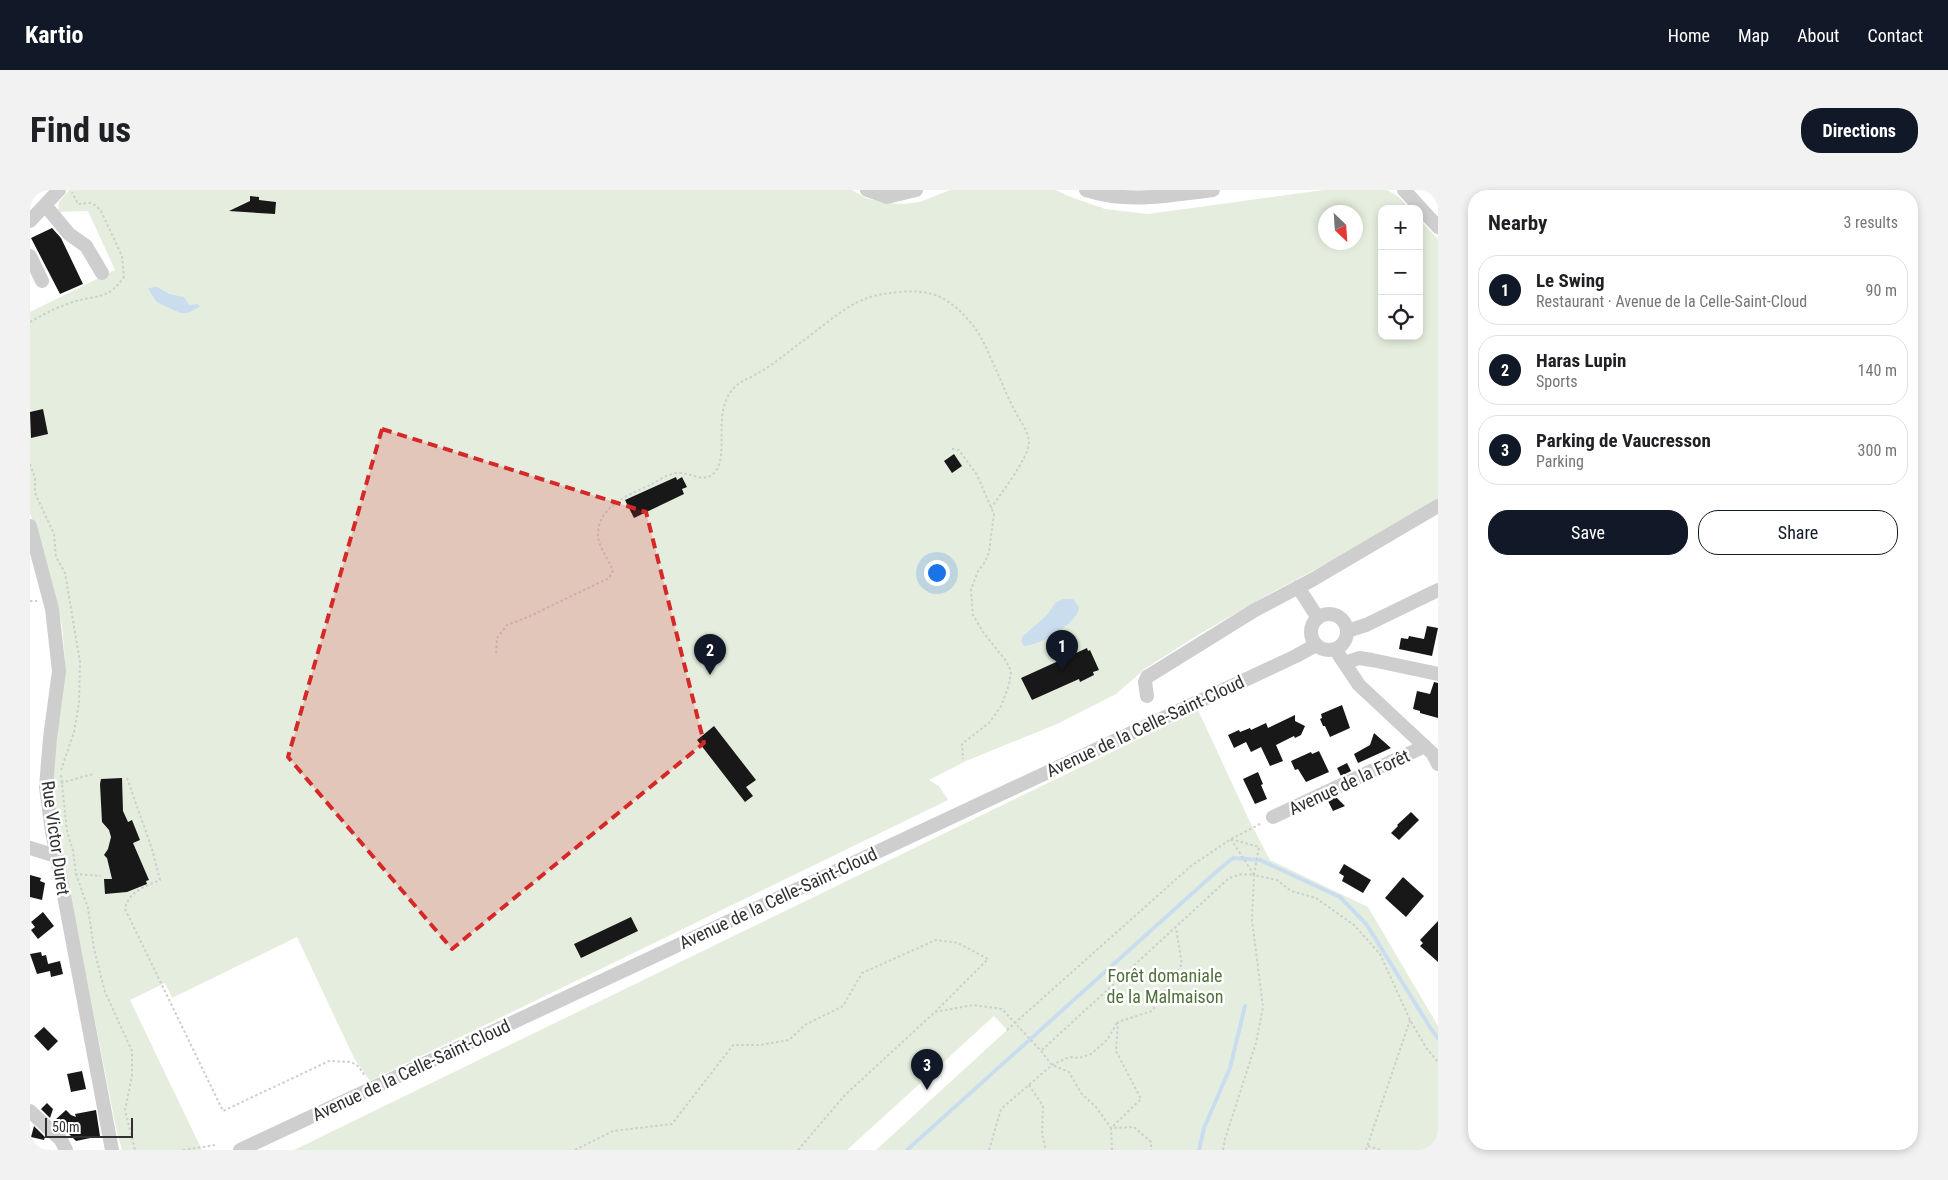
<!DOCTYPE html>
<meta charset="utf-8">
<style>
:root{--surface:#fff;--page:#f2f2f2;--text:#202124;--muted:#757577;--line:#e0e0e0;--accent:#111827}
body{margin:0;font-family:"Roboto Condensed",sans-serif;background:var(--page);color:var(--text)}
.controls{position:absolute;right:15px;top:15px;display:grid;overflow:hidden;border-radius:10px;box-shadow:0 2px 8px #0003}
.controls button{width:45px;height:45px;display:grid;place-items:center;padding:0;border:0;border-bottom:1px solid var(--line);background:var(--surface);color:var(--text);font:25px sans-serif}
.compass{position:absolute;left:1288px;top:15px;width:45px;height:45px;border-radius:50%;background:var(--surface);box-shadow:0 2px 8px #0003;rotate:155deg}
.scale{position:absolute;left:15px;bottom:12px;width:88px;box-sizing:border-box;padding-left:5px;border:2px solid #313131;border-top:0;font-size:14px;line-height:18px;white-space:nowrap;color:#313131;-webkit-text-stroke:4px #fff;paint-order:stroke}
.you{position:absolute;left:906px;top:382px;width:18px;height:18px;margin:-12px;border:4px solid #fff;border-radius:50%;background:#1a73e8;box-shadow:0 0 0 8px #1a73e833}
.badge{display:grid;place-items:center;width:32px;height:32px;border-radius:50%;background:var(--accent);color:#fff;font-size:16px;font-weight:700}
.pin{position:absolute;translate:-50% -41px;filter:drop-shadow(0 1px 2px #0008)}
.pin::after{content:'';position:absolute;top:26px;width:18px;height:15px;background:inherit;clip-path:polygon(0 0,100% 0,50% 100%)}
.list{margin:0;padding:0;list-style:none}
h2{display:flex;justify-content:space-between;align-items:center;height:65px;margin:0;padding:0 20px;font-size:21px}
h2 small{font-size:16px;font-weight:400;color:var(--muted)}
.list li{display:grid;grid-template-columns:32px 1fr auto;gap:15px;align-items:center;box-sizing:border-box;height:70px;margin:0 10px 10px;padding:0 10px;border:1px solid var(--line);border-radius:20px}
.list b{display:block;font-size:19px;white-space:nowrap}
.list p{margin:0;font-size:16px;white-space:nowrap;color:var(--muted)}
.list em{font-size:16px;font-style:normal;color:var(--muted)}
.actions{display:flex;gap:10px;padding:15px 20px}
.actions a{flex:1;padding:11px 0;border:1px solid var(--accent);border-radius:20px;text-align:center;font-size:18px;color:var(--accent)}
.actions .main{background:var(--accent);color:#fff}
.icon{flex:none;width:28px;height:28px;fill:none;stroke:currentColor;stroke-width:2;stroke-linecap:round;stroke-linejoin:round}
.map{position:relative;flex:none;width:1408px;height:960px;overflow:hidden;border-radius:20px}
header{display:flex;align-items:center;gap:30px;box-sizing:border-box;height:70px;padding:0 25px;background:var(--accent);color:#fff}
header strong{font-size:24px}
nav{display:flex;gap:28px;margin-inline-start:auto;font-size:18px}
.intro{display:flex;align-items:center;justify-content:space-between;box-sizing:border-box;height:120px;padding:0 30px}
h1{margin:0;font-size:35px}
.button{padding:12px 22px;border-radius:20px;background:var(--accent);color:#fff;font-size:18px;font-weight:700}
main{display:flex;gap:30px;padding:0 30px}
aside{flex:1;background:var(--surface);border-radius:20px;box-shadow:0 2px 8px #0003}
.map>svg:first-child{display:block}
.green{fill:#e5eede;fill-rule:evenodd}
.water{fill:#c9ddef}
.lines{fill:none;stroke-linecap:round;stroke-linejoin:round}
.stream{stroke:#c9ddef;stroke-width:4}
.building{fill:#181818}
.path{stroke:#cecece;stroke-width:2;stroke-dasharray:2.5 2.5;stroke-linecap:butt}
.minor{stroke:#cecece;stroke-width:14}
.marked{fill:#d62828;fill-opacity:0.2;stroke:#d62828;stroke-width:4;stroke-dasharray:10 6;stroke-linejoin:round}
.labels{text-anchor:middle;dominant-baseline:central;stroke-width:5;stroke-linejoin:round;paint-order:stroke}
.street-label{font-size:18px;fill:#313131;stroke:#fff}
.park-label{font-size:18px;fill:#4f703a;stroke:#fff}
</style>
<header>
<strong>Kartio</strong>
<nav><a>Home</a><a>Map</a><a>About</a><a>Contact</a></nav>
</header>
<div class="intro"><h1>Find us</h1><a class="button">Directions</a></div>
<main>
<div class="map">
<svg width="1408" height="960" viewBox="0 0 1408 960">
<rect width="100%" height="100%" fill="#fff"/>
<path class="green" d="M39 0H822L836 8 855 13 873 14 890 12 920 0H1026L1038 6 1075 19 1118 24 1293 0H1357L1369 7 1380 19H1352V146H1389V29L1408 49V314L1243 402 1173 442 1116 478 1086 504 1027 534 936 571 899 590 909 596 918 610 340 891 324 868 267 747 142 808 135 793 100 810 172 960H92L87 943 27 638 21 579 35 471 32 436 25 408 0 323V122L85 80 58 21 28 22 29 12ZM1296 22H1326V52H1296Z
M1168 520 1219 630 1240 670 1338 717 1408 836V960H846L977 840 964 826 817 960H264Z"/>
<path class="water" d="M127 97 139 104 154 107 159 115 168 114 170 117C164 119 159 124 152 123 149 123 129 113 127 112 123 108 121 103 118 98Z
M1033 409H1043L1049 417C1049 433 1009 456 994 456L991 451 993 446 1017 425 1026 412Z"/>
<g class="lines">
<path class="stream" d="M877 960 1186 682 1203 668 1230 670 1310 707 1337 735 1401 839 1408 848
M1169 960 1174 938 1200 878 1215 816"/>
</g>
<path class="building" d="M220 6 229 7V10L246 12 245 24 199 21 220 11Z
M22 38 31 48 53 94 30 104 1 48Z
M13 219 18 244 1 248 0 222Z
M924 264 932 276 922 283 914 271Z
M646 287 647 290 652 287 657 297 652 299 654 304 604 328 595 310Z
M1397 436 1408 438 1402 466 1369 459 1371 448 1378 449 1379 446 1394 449Z
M1057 458 1058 461 1060 460 1069 480 1063 482 1064 485 1050 492 1049 489 1002 510 991 488Z
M1404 492 1408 493V528L1390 523V521L1383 519 1387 501 1400 504Z
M1312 515 1320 538 1300 547 1295 536H1293L1290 529 1292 528 1291 524Z
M1265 525V531L1275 536 1271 545 1265 548 1264 546 1246 555 1253 571 1240 576 1231 557 1221 562 1216 552 1204 558 1198 545 1209 540 1210 542 1220 538 1221 540 1236 533 1238 538Z
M684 536 726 590 716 597 723 606 715 612 667 550Z
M1344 543 1361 558 1328 573 1324 564 1340 555Z
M1289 561 1299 582 1276 592 1268 579 1265 580 1261 571 1281 562 1282 564Z
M1317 573 1321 581 1311 586 1307 578Z
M1228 582 1233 594 1231 595 1237 609 1225 614 1213 589Z
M92 588 93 621 98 632 102 630 110 650 103 653 119 690 116 691 117 694 97 702 75 704 74 689H82L77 668 74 665 78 659 81 647 79 640 72 632 70 594 71 589Z
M1306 607 1315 616 1303 621 1298 611Z
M1381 622 1389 630 1369 650 1361 643 1368 636 1367 635Z
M1314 674 1341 690 1333 703 1312 691 1314 686 1309 683Z
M0 685 11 688 10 691 15 693 12 710 0 707Z
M1373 687 1394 706 1376 727 1355 708Z
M13 722 24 736 8 749 1 740 5 737 1 732Z
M601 727 608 741 551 768 544 754Z
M1408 731V772L1390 756 1393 753 1390 750Z
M11 762 12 766 16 765 19 778 18 774 30 771 33 784 21 787 20 781 7 784 0 764Z
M14 837 28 851 18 861 4 846Z
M52 881 56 899 41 902 37 884Z
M17 913 23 919 20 928 11 919Z
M36 920 41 925 46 927 45 924 66 920 70 946 46 951 25 930Z
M4 936 15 947 14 950 1 947Z"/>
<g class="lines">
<path class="path" d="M0 132C14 124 27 117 43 112 68 104 77 111 94 87L92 66 71 21 65 15 60 13 48 14 42 2
M922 259 929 260 947 285 964 324 959 362 955 372 948 381 941 400 943 425 953 442 976 471 981 481 979 495 971 516 960 532 932 554 933 569
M0 274 5 288V303L24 344 26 367 35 383 50 472 49 513 44 542 31 580
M0 411H7
M466 463 467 448 477 435 498 427 579 388 583 381C579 370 567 355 568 343 569 315 601 304 622 294 629 290 638 284 646 283 659 281 674 295 685 282 700 264 681 222 704 198 711 190 721 188 730 182 744 174 757 163 770 153 791 138 813 117 837 108 854 102 891 98 908 106 924 113 938 128 947 141 956 155 962 172 969 186 974 198 979 210 985 221 990 231 998 240 999 252 1000 266 970 305 961 318
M31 585 37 641 43 661 46 684 58 718 64 759 75 802 102 861V886L95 920 105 960
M97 588 122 659 130 690C114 697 99 701 95 719L193 921 299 871 321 872 328 876 336 887
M31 593 63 584
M1201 649 1229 657 1224 685 1247 690 1261 701 1286 708 1324 735 1350 764 1380 830 1397 859 1408 872
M1201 649 1224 685
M45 684 71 686
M977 840 1161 676 1201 649 1232 633
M1012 860 1199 688 1212 684 1224 685
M999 895 1013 916 1012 944 1016 960
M1338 956 1351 960
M153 960 185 955
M545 960 583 941 642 934 703 855H730L759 850 775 835 813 816 832 783 906 750 928 753 958 769 905 822
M768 960 815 905 905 822 943 815 972 819 1011 861 1022 875 1039 882 1051 903 1066 917 1081 938 1104 937 1121 952V960
M959 960 971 919 1022 875 1039 867 1049 868 1061 864 1077 850 1087 833
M1082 960 1081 938 1111 909 1086 861 1088 832 1122 821 1152 774 1146 738
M1193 960 1195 949 1226 853 1233 817 1222 730 1224 685
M1336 960 1380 830"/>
<path class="minor" d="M837 0 857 7 886 0
M1056 0C1099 14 1140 5 1183 0
M1374 0 1408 37
M15 15 39 44 56 56 72 83
M0 31 29 0
M0 66 12 91
M0 336 22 419 29 481 20 548 16 597 22 642 82 960
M1268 397 1288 428
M1281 442a18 18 0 1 1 36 0a18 18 0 1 1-36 0Z
M1317 441 1336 435 1408 400
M1305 459 1329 495 1403 564 1408 574
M1315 473 1329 468 1342 470 1408 484
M1117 506 1115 492 1117 487 1225 420 1282 390 1408 316
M1243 627 1395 556
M0 658 26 666
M0 921 31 950 36 960
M210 960 1266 466 1286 455"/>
</g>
<path class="marked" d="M352 239 616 322 674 553 422 759 258 567Z"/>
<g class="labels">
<g class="street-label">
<text transform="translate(1115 536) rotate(-25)">Avenue de la Celle-Saint-Cloud</text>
<text transform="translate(1319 592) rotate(-25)">Avenue de la Forêt</text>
<text transform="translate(26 648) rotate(82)">Rue Victor Duret</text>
<text transform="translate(748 708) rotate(-25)">Avenue de la Celle-Saint-Cloud</text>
<text transform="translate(381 880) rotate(-25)">Avenue de la Celle-Saint-Cloud</text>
</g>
<g class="park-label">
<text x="1135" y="785">Forêt domaniale<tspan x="1135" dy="21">de la Malmaison</tspan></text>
</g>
</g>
</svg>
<div class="controls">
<button>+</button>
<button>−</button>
<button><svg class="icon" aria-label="locate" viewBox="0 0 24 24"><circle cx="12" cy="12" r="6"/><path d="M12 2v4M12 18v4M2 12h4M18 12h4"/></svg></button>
</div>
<svg class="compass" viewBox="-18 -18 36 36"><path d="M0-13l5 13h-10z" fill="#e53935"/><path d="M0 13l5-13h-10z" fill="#757577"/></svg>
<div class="scale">50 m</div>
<div class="you"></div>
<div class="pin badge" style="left:1032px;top:481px">1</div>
<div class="pin badge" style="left:680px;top:485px">2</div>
<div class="pin badge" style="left:897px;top:900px">3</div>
</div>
<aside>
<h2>Nearby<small>3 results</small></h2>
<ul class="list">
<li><span class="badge">1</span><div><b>Le Swing</b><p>Restaurant · Avenue de la Celle-Saint-Cloud</p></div><em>90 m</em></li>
<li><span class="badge">2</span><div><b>Haras Lupin</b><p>Sports</p></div><em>140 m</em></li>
<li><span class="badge">3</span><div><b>Parking de Vaucresson</b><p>Parking</p></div><em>300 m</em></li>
</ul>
<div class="actions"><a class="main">Save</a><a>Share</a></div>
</aside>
</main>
